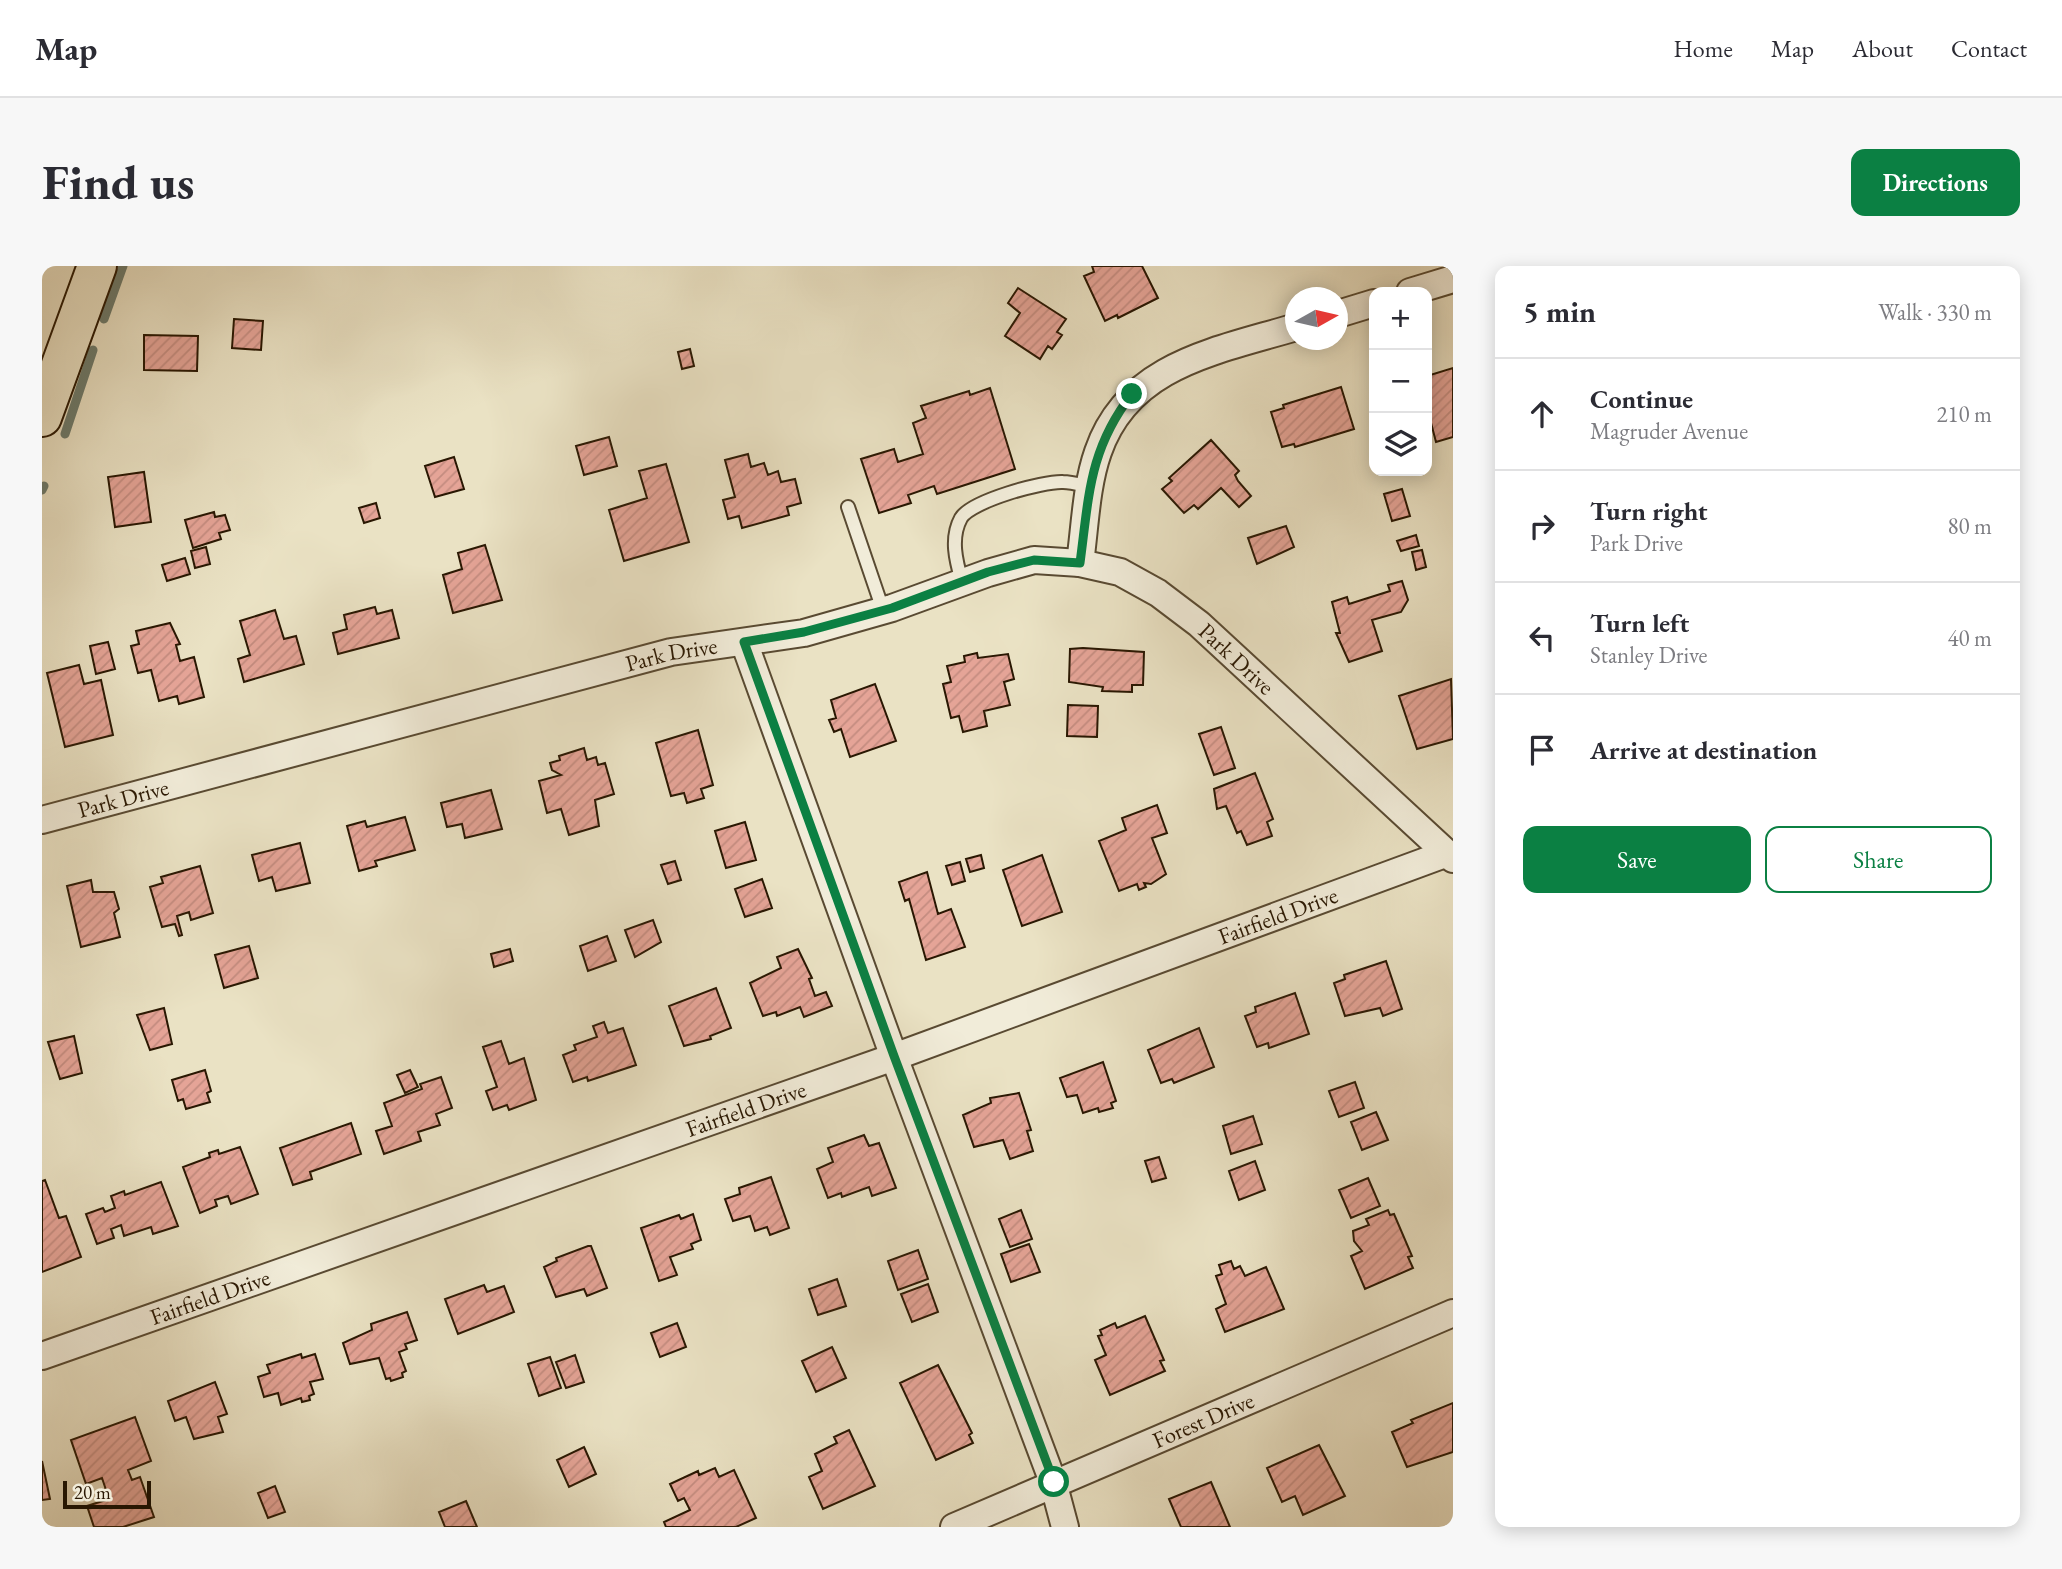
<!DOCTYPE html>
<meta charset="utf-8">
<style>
:root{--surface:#fff;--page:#f7f7f7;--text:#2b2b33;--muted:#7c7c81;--line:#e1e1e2;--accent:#0b8043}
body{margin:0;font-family:"EB Garamond",serif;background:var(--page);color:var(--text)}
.controls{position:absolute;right:21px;top:21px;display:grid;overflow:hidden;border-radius:14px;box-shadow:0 4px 18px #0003}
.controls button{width:63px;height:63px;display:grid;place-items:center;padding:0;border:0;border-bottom:2px solid var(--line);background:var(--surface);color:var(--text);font:35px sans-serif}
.compass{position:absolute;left:1243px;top:21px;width:63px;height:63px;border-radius:50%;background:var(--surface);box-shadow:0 4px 18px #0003;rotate:82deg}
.scale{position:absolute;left:21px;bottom:18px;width:88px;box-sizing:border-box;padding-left:7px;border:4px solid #291702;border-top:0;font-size:19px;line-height:24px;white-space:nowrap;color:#291702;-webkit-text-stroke:5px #f1ecd9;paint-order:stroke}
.stop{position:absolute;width:21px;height:21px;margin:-16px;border:5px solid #0b8043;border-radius:50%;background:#fff}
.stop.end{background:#0b8043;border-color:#fff;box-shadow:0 2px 7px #0008}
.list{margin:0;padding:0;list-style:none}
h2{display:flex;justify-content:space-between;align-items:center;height:91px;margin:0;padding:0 28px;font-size:30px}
h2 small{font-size:23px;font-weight:400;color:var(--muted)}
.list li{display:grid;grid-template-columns:46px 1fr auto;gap:21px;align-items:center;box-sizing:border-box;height:112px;padding:0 28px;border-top:2px solid var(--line)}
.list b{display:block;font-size:26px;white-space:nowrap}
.list p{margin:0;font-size:23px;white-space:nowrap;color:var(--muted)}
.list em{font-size:23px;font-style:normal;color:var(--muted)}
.actions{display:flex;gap:14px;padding:21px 28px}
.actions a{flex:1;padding:16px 0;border:2px solid var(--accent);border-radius:14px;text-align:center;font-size:24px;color:var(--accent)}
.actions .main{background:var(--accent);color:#fff}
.icon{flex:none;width:38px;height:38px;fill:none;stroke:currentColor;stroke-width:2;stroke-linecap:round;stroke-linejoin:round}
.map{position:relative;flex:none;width:1411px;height:1261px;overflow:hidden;border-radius:14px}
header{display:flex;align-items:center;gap:42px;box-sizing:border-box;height:98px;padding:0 35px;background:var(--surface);border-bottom:2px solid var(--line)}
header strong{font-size:33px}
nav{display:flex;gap:38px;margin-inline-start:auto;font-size:24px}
.intro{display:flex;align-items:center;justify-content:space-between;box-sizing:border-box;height:168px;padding:0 42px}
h1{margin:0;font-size:49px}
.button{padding:18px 32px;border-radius:14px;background:var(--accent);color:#fff;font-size:24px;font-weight:700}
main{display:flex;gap:42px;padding:0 42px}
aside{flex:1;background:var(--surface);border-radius:14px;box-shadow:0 4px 18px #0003}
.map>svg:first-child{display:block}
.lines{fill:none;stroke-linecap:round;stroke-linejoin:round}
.stream{stroke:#6c7b6d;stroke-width:9}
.building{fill:url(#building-hatch);stroke:#291702;stroke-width:2}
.lane-casing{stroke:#594a32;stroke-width:16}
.street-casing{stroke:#594a32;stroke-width:30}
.primary-casing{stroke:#291702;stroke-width:42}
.lane{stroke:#f1ecd9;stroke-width:12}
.street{stroke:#f1ecd9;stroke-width:26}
.primary{stroke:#eae2c4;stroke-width:38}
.route{stroke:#0b8043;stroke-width:9}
.labels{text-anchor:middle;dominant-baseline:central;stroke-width:7;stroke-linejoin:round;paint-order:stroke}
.street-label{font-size:23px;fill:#291702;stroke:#f1ecd9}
</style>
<header>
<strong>Map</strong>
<nav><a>Home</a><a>Map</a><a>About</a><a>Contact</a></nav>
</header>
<div class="intro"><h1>Find us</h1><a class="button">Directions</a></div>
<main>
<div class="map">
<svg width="1411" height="1261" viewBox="0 0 1411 1261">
<defs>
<pattern id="building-hatch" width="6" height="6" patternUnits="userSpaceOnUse" patternTransform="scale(1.75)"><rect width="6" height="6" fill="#e5a497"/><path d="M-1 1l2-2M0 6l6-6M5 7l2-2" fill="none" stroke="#c48c80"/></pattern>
</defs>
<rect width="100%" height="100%" fill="#eae2c4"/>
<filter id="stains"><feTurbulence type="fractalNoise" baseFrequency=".00286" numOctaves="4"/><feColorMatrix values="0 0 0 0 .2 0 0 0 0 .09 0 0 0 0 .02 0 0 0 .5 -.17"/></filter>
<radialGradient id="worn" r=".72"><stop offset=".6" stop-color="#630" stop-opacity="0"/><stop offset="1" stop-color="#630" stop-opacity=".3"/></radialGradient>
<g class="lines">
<path class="stream" d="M62 53 81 0
M23 168 51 84
M0 224 2 220"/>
</g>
<path class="building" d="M1050 0H1100L1116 32 1076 52 1075 49 1063 55 1042 10 1052 6Z
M976 22 1024 53 1015 66 1020 69 1010 83 1006 80 998 93 963 70 978 47 966 37Z
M192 53 221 55 219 84 190 82Z
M102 69 156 70 155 105 102 104Z
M648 83 652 100 640 103 636 86Z
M1411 102V171L1394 176 1388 153 1385 154V110Z
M1299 121 1312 163 1253 181 1252 178 1240 181 1229 146 1242 142 1241 139Z
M948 122 973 203 895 228 892 220 866 229 869 237 837 247 819 193 852 183 856 196 881 188 871 157 884 152 879 140 927 125 928 129Z
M567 171 575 200 542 209 534 180Z
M1169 174 1197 205 1193 209 1196 215 1209 230 1197 241 1179 222 1156 243 1152 239 1142 247 1120 223 1130 215 1127 212Z
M706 188 709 201 722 197 726 209 736 205 739 216 753 213 759 237 745 241 747 249 700 262 697 250 686 253 681 234 693 231 683 194Z
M412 191 422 223 393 231 383 200Z
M624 198 647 276 582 295 567 244 605 232 597 205Z
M102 206 109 256 73 261 66 211Z
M1360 223 1368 250 1350 255 1342 228Z
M334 237 338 252 322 257 317 242Z
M172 246 173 251 183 249 188 264 177 267 179 273 151 282 143 254Z
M1244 260 1252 281 1215 298 1206 272Z
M1374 269 1377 280 1359 285 1355 275Z
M443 279 460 334 411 347 401 309 420 303 416 287Z
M164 281 168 298 153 302 149 285Z
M1380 284 1384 301 1374 304 1370 286Z
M143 292 148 308 125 315 120 299Z
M1360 315 1366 334 1359 346 1330 354 1340 385 1307 396 1294 367H1298L1290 336 1305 331 1307 338 1348 325 1346 319Z
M333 341 335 348 350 344 357 372 296 388 291 367 305 363 302 349Z
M233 344 242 373 254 370 262 398 202 416 196 393 208 389 198 355Z
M128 357 138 378 134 379 138 395 152 391 162 431 137 438 135 430 117 435 109 404 96 407 89 380 97 378 94 365Z
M66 376 73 403 54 408 48 380Z
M1041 382 1102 386 1101 419H1090V426L1060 425 1061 421 1027 416 1028 383Z
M935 387 936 392 966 388 972 413 962 416 968 439 942 445 945 460 921 466 917 450 909 452 901 418 909 416 905 400 923 396 922 390Z
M37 399 42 418 59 414 71 469 23 481 5 407Z
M1409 413 1411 473 1375 483 1357 430Z
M833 418 854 475 808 491 799 463 792 466 787 454 794 452 789 434Z
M1026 439 1056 440 1055 471 1025 470Z
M1179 461 1193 502 1172 509 1157 468Z
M656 464 671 519 659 523 662 532 645 537 642 527 629 530 614 477Z
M542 482 545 494 554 491 556 499 563 497 572 528 553 534 557 560 527 569 519 543 505 547 497 515 519 509 510 504 508 497 518 494 517 490Z
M1213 507 1231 553 1225 556 1230 570 1205 579 1199 565 1195 567 1184 540 1175 543 1172 523Z
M449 524 460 563 423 572 420 558 405 561 399 537Z
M1115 539 1125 567 1110 572 1124 608 1109 618 1102 617 1104 621 1097 624 1095 618 1077 625 1057 575 1084 564 1080 552Z
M363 551 373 584 333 595 335 600 317 605 305 560 323 555 325 561Z
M703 556 714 594 684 602 673 565Z
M258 577 268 617 234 625 230 611 217 615 210 589Z
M939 589 942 602 928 606 924 593Z
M1000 589 1020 646 980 660 961 604Z
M633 595 639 614 626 618 619 599Z
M918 596 923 615 910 619 904 600Z
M158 600 171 647 149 654 147 646 135 650 140 669 137 670 133 658 120 661 108 621 121 617 119 611Z
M885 606 896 648 909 643 923 681 884 694 867 633 863 635 857 616Z
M720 613 730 642 703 651 693 623Z
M49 614 51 626H72L77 643 72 647 78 671 39 681 25 620Z
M611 654 619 676 593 691 583 664Z
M565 670 574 695 546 705 538 680Z
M207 680 216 712 182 722 173 689Z
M468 683 471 695 452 701 449 688Z
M756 683 770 712 767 713 773 730 784 726 790 740 762 751 758 741 735 750 734 746 721 750 708 717 739 702 735 691Z
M1344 695 1360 743 1341 750 1338 742 1303 750 1292 717 1303 713 1302 709Z
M674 722 689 762 668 770 669 773 642 780 627 740Z
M1253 727 1267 768 1227 782 1226 777 1215 781 1203 750 1214 746 1213 741Z
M122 742 130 778 108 784 95 749Z
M562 756 566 767 581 762 594 799 546 815 545 811 531 816 521 789 534 784 532 779 555 771 551 760Z
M1157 762 1172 801 1132 817 1130 813 1119 817 1106 784Z
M32 770 40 807 18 813 6 776Z
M459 775 467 798 482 792 494 834 467 844 465 839 451 844 444 825 455 821 441 781Z
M1061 796 1074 835 1069 837 1071 842 1057 846 1056 842 1041 847 1035 829 1025 831 1018 812Z
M163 804 169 825 165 827 168 836 144 843 141 833 136 835 130 814Z
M368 804 376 821 363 827 355 809Z
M399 811 410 842 394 848 398 859 376 866 379 875 342 888 334 865 350 860 342 837 380 823 378 818Z
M1313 816 1322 842 1297 851 1287 825Z
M977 827 989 864 985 865 991 885 968 893 961 874 932 881 921 849 949 837 948 832Z
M1334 846 1346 874 1320 884 1309 856Z
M1211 850 1220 878 1189 888 1181 860Z
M309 857 319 888 268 906 270 913 251 919 238 882Z
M822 869 827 880 837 877 854 922 830 930 827 921 800 931 799 927 786 932 775 903 791 896 786 882Z
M198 881 216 928 189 938 186 930 173 934 175 940 158 947 141 901 168 891 167 887 176 884 177 888Z
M1117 891 1124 912 1110 916 1103 895Z
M1213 895 1223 924 1197 934 1187 905Z
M729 911 747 962 728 969 725 961 713 965 708 950 691 955 683 933 698 928 697 922Z
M1326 912 1338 940 1309 952 1297 924Z
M3 914 17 952 24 950 39 991 0 1006V915Z
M119 916 136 960 111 968 109 961 82 970 79 959 69 963 72 972 55 978 44 948 61 942 63 946 73 942 69 930 82 925 83 929Z
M979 944 990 973 968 981 957 953Z
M1346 944 1348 949 1352 948 1370 990 1366 991 1371 1002 1323 1023 1309 990 1320 985 1312 975 1311 965 1327 959 1324 953Z
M651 948 659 974 649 978 651 983 628 991 635 1009 617 1015 599 962 637 949 639 953Z
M987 978 998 1006 969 1016 959 988Z
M546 980H549L565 1022 545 1030 542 1023 514 1031 502 1001 515 995 514 992Z
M876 984 886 1013 856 1024 846 995Z
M1189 995 1192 1003 1198 1000 1203 1010 1224 1001 1242 1043 1183 1066 1174 1043 1184 1038 1174 1010 1180 1008 1177 999Z
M795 1013 804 1040 776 1049 767 1023Z
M886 1018 896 1046 870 1056 859 1028Z
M442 1019 445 1026 462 1020 472 1046 416 1068 403 1033Z
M365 1046 375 1074 363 1078 365 1083 357 1086 364 1105 360 1107 361 1111 349 1115 348 1112 344 1113 337 1092 308 1098 301 1077 330 1064 329 1058Z
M1103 1050 1122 1094 1118 1095 1123 1105 1068 1129 1053 1094 1064 1089 1056 1070 1060 1069 1058 1064 1073 1057 1075 1062Z
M635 1057 644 1081 618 1091 609 1067Z
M790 1081 804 1112 774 1126 760 1095Z
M259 1088 260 1092 273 1088 281 1113 268 1116 272 1128 267 1130 268 1134 260 1136 259 1132 239 1139 236 1127 222 1131 216 1111 228 1107 225 1099Z
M533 1089 542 1116 524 1122 514 1096Z
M508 1091 519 1122 497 1130 486 1098Z
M896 1099 930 1167 927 1169 931 1177 894 1194 858 1117Z
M173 1116 185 1148 176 1151 181 1166 152 1173 144 1151 133 1155 126 1135Z
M1411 1137V1186L1365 1201 1350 1166 1371 1157 1369 1154Z
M93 1151 109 1195 86 1204 90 1214 98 1211 112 1251 81 1261H52L45 1240 67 1233 60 1212 44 1218 29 1174Z
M807 1164 833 1220 781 1243 767 1211 780 1205 773 1188 795 1177 792 1171Z
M1277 1179 1303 1230 1261 1249 1253 1230 1240 1236 1225 1202Z
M542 1181 554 1208 527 1221 515 1194Z
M0 1195 8 1233 0 1234Z
M673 1202 677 1211 692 1204 714 1252 694 1261H624L622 1256 648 1244 642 1232 636 1235 628 1218 656 1205 657 1209Z
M1169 1216 1188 1261H1139L1127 1233Z
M233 1220 243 1246 226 1252 216 1227Z
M424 1235 435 1261H403L397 1246Z"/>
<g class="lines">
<defs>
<path id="lane" d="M806 241 841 344
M920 316C914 295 908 272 919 252 929 235 1001 215 1021 216 1030 216 1039 219 1048 221"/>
<g id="street">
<path d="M1368 26 1411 13"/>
<path d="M1296 48 1332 37"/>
<path d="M1038 297C1043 261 1044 220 1056 186 1086 98 1175 85 1254 61"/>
<path d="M702 376 852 791 1011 1216 1023 1261"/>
<path id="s1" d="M0 554 629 386 762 367 850 342 946 307 992 294 1038 297 1078 306 1116 327 1157 358 1411 593"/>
<path id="s2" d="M0 1090 852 791 1403 588"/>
<path id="s3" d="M912 1261 1411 1047"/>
</g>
<path id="primary" d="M0 151 55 0"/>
</defs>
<use href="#lane" class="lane-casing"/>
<use href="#street" class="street-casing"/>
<use href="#primary" class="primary-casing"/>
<use href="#lane" class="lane"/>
<use href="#street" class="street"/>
<use href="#primary" class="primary"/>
</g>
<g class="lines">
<path class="route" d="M1012 1216 852 790 702 376 762 366 850 342 946 306 992 294 1038 297C1047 230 1047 183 1090 128"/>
</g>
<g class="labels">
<g class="street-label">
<text stroke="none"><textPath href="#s1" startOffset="651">Park Drive</textPath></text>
<text stroke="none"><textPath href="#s1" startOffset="1260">Park Drive</textPath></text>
<text stroke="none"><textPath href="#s1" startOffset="84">Park Drive</textPath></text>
<text stroke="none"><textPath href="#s2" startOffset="1312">Fairfield Drive</textPath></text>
<text stroke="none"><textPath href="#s2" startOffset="746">Fairfield Drive</textPath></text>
<text stroke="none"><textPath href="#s2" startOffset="178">Fairfield Drive</textPath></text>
<text stroke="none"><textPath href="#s3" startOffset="271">Forest Drive</textPath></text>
</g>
</g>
<rect width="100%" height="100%" filter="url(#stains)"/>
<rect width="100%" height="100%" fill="url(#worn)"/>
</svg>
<div class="controls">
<button>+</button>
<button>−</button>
<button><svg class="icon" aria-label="layers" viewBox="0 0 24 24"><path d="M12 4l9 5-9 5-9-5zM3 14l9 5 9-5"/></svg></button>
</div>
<svg class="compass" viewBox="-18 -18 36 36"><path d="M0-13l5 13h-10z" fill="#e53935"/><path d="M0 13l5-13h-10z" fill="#7c7c81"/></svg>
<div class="scale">20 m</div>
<div class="stop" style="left:1012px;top:1216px"></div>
<div class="stop end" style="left:1090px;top:128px"></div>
</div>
<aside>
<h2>5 min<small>Walk · 330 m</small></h2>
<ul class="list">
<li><svg class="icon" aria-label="ahead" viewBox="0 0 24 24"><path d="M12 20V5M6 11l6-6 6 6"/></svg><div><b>Continue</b><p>Magruder Avenue</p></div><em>210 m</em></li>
<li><svg class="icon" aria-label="right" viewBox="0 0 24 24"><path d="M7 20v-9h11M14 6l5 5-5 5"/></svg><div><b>Turn right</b><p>Park Drive</p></div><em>80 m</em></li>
<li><svg class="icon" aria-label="left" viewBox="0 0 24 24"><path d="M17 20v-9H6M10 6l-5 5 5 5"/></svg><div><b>Turn left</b><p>Stanley Drive</p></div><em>40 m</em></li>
<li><svg class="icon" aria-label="arrive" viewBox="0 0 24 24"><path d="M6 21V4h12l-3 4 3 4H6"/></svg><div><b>Arrive at destination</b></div></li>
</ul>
<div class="actions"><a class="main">Save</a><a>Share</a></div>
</aside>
</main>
